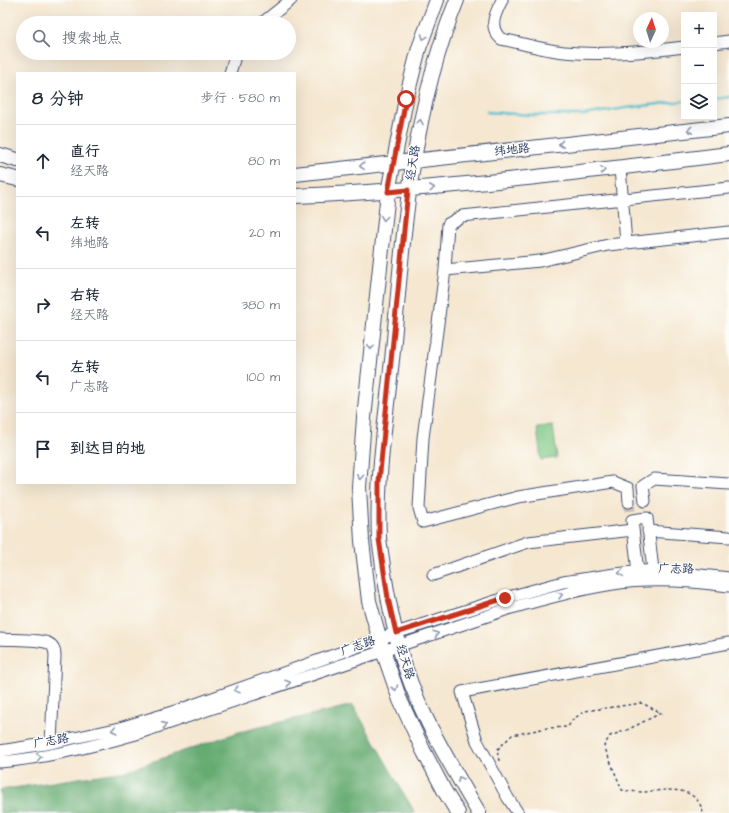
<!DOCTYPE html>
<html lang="zh">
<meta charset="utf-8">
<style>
:root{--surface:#fff;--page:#f6f6f7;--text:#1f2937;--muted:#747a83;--line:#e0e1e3}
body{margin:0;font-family:"Architects Daughter","LXGW WenKai TC",sans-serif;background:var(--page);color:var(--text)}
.controls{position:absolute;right:12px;top:12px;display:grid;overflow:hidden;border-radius:0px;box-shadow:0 4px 16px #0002}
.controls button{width:36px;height:36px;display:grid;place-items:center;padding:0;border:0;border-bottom:1px solid var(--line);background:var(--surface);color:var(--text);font:20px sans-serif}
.compass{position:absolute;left:633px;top:12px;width:36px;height:36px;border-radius:50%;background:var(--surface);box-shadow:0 4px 16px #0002;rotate:4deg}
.stop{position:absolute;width:12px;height:12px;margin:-9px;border:3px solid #c8321e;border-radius:50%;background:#fff}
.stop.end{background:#c8321e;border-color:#fff;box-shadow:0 1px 4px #0008}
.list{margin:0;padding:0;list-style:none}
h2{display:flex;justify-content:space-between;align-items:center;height:52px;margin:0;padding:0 16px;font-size:17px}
h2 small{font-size:13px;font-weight:400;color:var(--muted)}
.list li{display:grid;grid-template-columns:26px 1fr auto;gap:12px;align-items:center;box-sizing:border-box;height:72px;padding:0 16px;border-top:1px solid var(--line)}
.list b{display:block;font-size:15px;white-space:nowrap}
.list p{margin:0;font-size:13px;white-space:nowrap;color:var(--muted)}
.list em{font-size:13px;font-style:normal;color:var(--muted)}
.icon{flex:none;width:22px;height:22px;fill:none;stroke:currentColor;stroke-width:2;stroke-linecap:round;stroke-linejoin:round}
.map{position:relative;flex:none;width:729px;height:813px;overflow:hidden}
.search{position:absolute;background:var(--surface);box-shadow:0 4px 16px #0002;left:16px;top:16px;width:280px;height:44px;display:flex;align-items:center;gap:10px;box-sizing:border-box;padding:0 14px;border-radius:22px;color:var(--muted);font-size:15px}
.panel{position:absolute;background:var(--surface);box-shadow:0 4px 16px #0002;left:16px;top:72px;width:280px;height:412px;border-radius:0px}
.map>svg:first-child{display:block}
.green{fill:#7ec885;stroke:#4c7c72}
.forest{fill:#66ac72;stroke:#406e68}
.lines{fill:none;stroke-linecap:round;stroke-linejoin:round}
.stream{stroke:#53bece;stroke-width:2.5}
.minor-tunnel{stroke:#c9c2b9;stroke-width:11;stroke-dasharray:11 5.5;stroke-linecap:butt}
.minor-casing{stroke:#3c4b6f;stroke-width:13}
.major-casing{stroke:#3c4b6f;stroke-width:16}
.path{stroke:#3c4b6f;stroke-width:1.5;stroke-dasharray:3 3;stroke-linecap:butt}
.minor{stroke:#fff;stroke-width:11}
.major{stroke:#fff;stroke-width:14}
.oneway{stroke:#8d97ae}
.route{stroke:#c8321e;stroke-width:5}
.labels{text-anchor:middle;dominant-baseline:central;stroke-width:3;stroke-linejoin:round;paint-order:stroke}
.street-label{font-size:12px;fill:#1b2f5e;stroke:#fdfcf7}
</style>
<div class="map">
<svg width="729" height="813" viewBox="0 0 729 813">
<rect width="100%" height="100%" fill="#fdfcf7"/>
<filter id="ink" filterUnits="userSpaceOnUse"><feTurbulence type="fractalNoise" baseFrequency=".025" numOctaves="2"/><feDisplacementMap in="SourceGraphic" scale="8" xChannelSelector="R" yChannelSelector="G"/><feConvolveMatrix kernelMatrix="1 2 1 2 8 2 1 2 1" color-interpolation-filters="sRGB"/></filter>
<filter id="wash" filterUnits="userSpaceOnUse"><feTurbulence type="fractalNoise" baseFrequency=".012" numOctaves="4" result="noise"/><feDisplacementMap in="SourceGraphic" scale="16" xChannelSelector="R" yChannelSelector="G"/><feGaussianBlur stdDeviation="0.9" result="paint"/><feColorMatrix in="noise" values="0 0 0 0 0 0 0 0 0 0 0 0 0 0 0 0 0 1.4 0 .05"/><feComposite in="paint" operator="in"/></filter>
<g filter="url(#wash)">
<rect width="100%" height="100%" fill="#f5e7d0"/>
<path class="green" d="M553 426 557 458 541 460 537 428Z"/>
<path class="forest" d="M353 705 415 813H0V790L125 771 239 732Z"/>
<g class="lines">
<path class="stream" d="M714 99 729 97
M487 112 532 115H583L626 108 684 101"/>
</g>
</g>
<g filter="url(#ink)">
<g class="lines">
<path class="minor-tunnel" d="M629 502 630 511"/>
<defs>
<path id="minor" d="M502 0C495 14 488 27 501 39 522 43 543 50 564 52 604 56 645 52 684 47
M262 23 291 0
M714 43 729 41
M230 73 236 53
M620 168 626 243
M445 270 540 261 608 245 729 232
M645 501 643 486 654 479 729 484
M629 502 628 488 613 482 518 497 423 522 419 508 423 438 445 270 448 224 462 216 729 188
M648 531 729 537
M638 572 632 520 647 518 653 570
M433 575 528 542 633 530
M0 639C11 640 38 639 48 643 53 645 55 650 55 656L51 743
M0 751 51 743 120 728 182 709 396 633 505 598 563 582 615 574 653 570 729 578
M0 762C47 758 91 747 136 734L511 608C545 599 578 589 613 584 650 578 692 581 729 586
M518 813 508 798 477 741 462 692 729 643"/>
<path id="major" d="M437 0 419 48 406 99 388 192 364 418 359 487 362 541 369 601 383 651 400 700 423 750 445 792 458 813
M457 0C413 108 404 224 394 340 388 406 376 471 379 538 380 547 382 557 383 567 387 593 392 620 399 646 414 706 448 760 479 813
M0 155 17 160
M295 174 729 126
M0 175 17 179
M295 196C440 190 585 172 729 154"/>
</defs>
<use href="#minor" class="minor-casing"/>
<use href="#major" class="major-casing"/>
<path class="path" d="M499 761 497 750 512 735 547 728 568 727 572 720 585 711 642 703 661 713 627 730 610 736 604 746 622 790C629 791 637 792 644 792 666 790 697 784 703 813"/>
<use href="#minor" class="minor"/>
<use href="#major" class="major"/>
</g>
<defs><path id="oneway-chevron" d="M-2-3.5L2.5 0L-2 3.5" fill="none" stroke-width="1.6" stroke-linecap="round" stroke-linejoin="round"/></defs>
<g class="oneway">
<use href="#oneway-chevron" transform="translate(424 37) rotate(111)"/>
<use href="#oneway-chevron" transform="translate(420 122) rotate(-79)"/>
<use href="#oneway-chevron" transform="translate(690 130) rotate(174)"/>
<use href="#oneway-chevron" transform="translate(561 144) rotate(174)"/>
<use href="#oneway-chevron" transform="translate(362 166) rotate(175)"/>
<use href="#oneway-chevron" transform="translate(603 170) rotate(-6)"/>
<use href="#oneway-chevron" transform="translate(432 188) rotate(-6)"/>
<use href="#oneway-chevron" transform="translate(384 218) rotate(97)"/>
<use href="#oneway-chevron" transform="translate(371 347) rotate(96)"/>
<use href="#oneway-chevron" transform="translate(360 477) rotate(94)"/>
<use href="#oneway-chevron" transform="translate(621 573) rotate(175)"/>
<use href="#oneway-chevron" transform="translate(560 595) rotate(-15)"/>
<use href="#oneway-chevron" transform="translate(436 634) rotate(-19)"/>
<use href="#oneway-chevron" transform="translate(288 683) rotate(-19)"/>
<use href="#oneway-chevron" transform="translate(395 688) rotate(71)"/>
<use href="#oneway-chevron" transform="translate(237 690) rotate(161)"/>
<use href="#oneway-chevron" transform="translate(164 725) rotate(-19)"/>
<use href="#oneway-chevron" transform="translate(114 730) rotate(167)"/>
<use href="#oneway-chevron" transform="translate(39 757) rotate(-8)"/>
<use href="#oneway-chevron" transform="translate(460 779) rotate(-119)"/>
</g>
</g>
<g class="lines" filter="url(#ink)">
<path class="route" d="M406 99 388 192 408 190 379 482V539L388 598 396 633 505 598"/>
</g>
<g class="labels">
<g class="street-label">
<text transform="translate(512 150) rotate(-6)">纬地路</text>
<text transform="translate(413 163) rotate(-81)">经天路</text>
<text transform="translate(676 569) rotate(1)">广志路</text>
<text transform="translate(358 646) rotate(-19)">广志路</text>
<text transform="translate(405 662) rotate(73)">经天路</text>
<text transform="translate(51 741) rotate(-10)">广志路</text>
</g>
</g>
</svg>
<div class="controls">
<button>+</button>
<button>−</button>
<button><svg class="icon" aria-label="layers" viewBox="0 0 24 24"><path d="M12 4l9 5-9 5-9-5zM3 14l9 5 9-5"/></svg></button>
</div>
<svg class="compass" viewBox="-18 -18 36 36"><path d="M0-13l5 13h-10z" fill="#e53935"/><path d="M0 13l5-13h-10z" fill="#747a83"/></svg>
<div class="stop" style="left:406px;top:99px"></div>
<div class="stop end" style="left:505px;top:598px"></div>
<div class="search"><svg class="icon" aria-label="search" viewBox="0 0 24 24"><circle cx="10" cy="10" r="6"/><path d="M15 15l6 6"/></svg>搜索地点</div>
<section class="panel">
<h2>8 分钟<small>步行 · 580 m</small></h2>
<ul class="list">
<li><svg class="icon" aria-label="ahead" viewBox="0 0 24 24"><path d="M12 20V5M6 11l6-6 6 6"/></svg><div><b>直行</b><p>经天路</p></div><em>80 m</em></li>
<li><svg class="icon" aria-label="left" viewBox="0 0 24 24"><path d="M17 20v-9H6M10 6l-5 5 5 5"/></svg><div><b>左转</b><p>纬地路</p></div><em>20 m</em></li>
<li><svg class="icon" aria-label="right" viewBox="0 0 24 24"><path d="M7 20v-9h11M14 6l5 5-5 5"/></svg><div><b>右转</b><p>经天路</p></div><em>380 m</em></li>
<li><svg class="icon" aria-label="left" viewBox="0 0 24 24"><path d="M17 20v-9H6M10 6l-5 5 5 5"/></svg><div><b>左转</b><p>广志路</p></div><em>100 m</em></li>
<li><svg class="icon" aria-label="arrive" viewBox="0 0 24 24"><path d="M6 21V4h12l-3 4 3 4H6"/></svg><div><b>到达目的地</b></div></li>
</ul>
</section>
</div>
